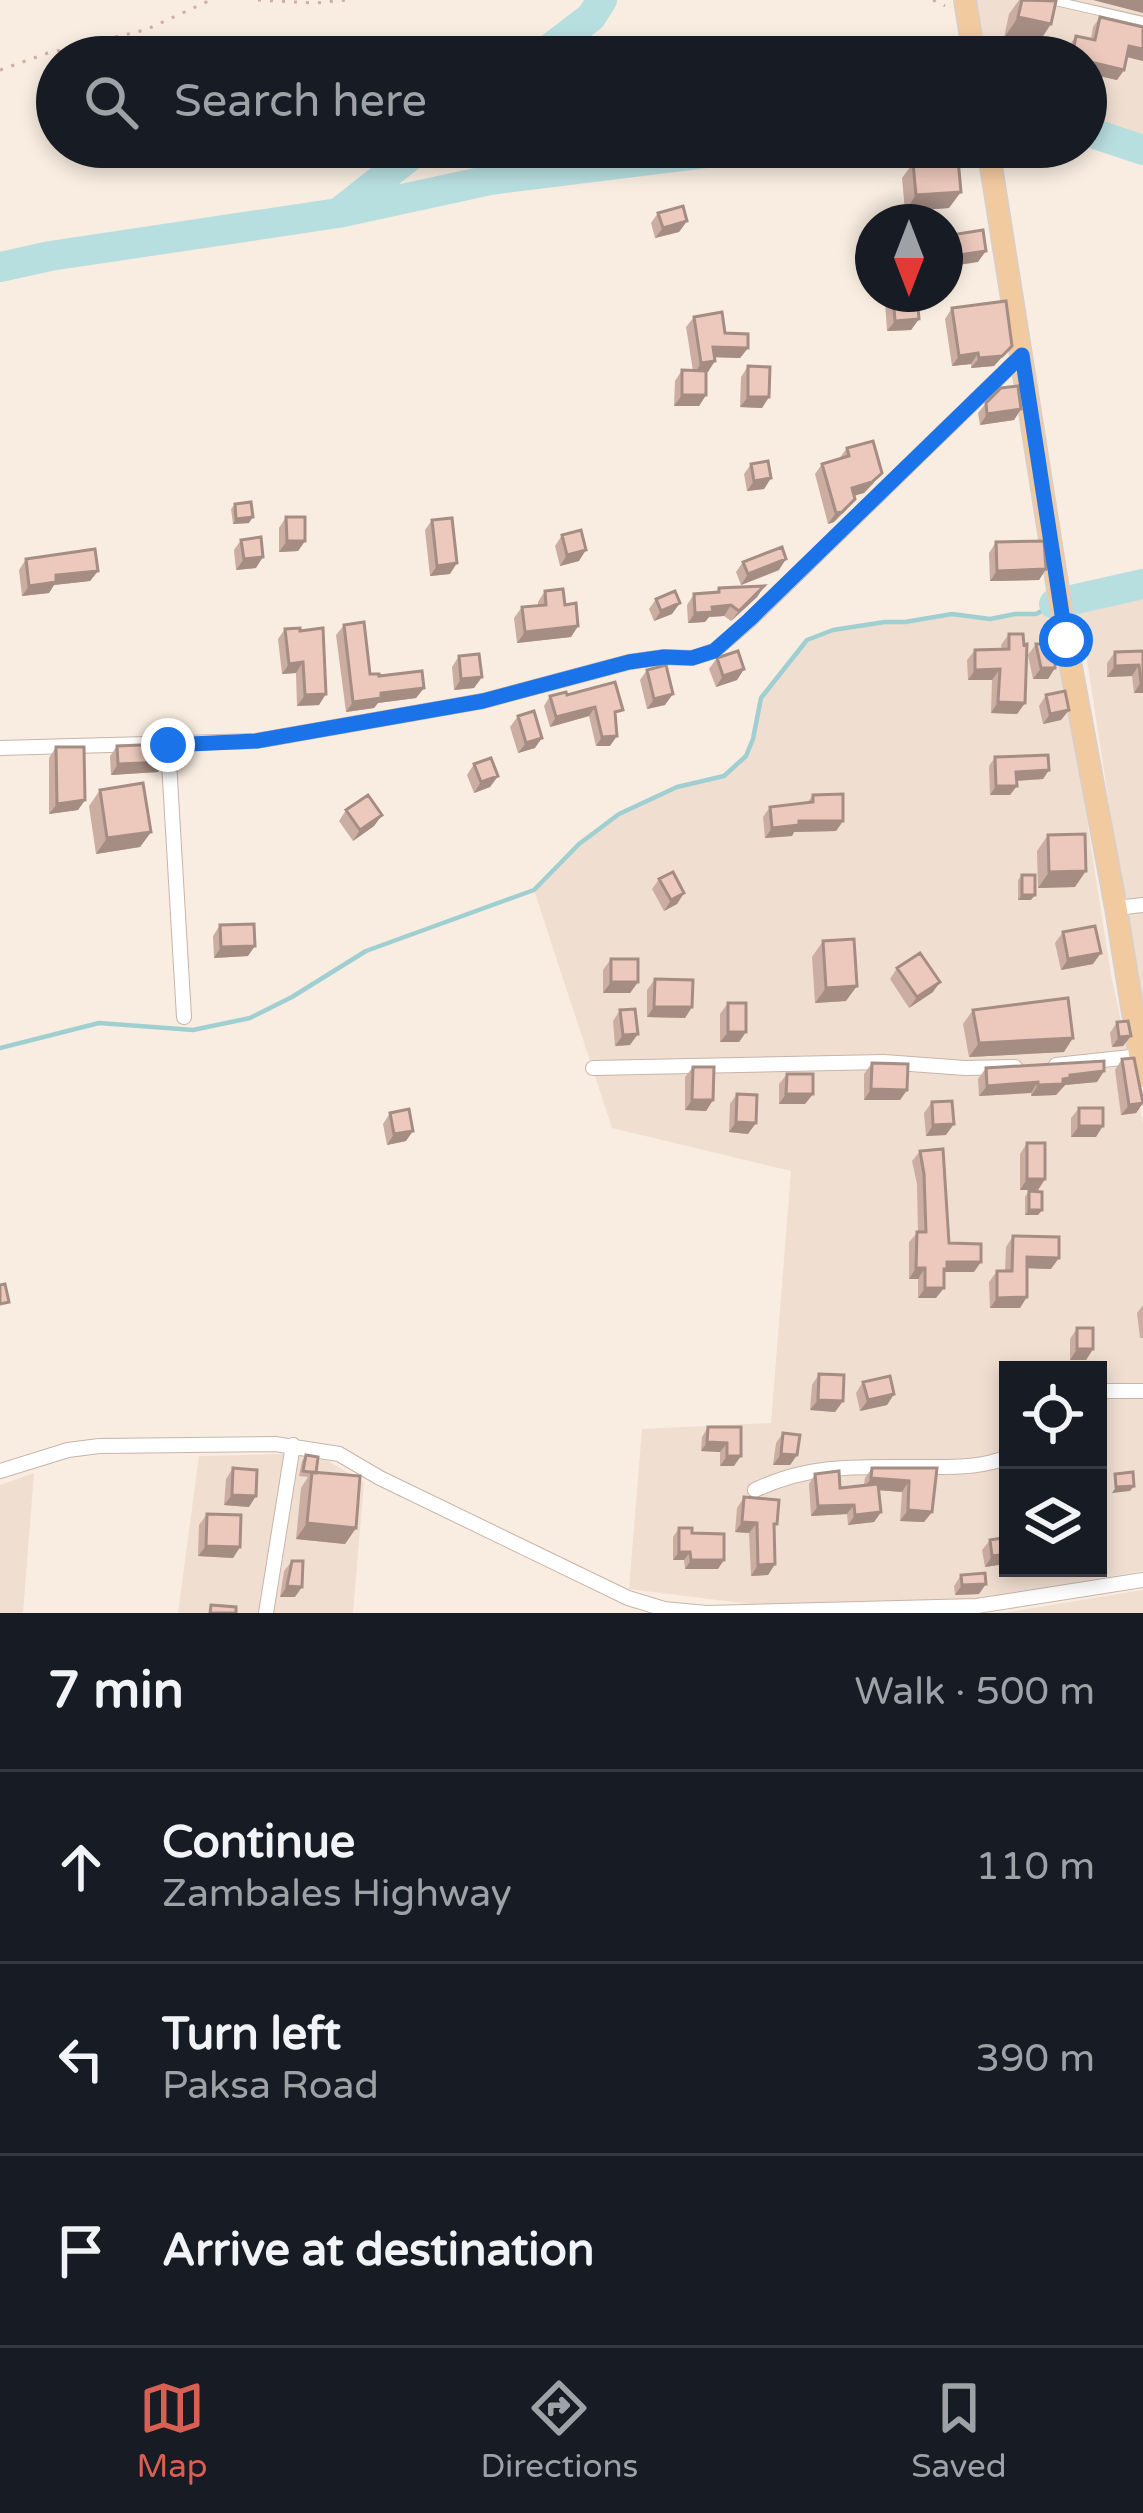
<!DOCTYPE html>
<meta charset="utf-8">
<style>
:root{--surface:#171b24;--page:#242831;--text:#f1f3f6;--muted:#9ea1a6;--line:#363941;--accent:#d86052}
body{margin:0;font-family:"Varela Round",sans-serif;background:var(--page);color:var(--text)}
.controls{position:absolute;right:36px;bottom:36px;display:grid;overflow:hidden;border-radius:0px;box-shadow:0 6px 18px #0003}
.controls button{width:108px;height:108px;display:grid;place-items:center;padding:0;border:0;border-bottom:3px solid var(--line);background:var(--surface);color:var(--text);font:60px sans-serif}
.compass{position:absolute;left:855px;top:204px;width:108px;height:108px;border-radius:50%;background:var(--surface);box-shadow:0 6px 18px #0003;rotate:180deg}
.stop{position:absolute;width:36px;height:36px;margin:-27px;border:9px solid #1a73e8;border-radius:50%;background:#fff}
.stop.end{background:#1a73e8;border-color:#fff;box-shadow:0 3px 12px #0008}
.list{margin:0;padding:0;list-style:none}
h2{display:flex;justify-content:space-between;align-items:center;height:156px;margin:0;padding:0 48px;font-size:51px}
h2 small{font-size:39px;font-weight:400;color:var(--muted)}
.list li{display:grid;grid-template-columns:78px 1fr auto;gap:36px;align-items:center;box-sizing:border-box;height:192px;padding:0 48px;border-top:3px solid var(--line)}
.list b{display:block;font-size:45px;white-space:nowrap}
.list p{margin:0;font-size:39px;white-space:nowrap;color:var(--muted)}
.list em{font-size:39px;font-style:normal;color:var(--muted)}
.icon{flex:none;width:66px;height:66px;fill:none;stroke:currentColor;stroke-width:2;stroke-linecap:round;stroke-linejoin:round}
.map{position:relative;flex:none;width:1143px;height:1613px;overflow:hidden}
.search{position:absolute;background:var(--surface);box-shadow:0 6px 18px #0003;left:36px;right:36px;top:36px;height:132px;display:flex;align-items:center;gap:30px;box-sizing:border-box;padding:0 42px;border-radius:66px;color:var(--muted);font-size:45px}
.sheet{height:732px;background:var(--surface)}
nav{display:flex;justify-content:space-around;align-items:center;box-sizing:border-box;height:168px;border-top:3px solid var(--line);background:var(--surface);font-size:33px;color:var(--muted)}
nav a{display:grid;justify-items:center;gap:6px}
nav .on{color:var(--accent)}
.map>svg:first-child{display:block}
.residential{fill:#f0ded1;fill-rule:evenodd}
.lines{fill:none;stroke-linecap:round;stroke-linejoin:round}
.stream{stroke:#a0cfd1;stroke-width:4.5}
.river{stroke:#b8dfe0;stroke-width:30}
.lane-casing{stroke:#c8b4aa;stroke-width:10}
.street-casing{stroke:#c8b4aa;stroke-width:16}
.primary-casing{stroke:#d6cfcd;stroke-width:24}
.path{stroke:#d0ada0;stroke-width:3;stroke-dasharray:3 9;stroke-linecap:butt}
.lane{stroke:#fff;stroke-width:8}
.street{stroke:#fff;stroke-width:14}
.primary{stroke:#f2caa0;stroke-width:21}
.wall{fill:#cbada2}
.shaded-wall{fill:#a58d84}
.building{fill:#ecc9bc;stroke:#a58d84;stroke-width:3}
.route{stroke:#1a73e8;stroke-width:15}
</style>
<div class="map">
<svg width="1143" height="1613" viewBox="0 0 1143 1613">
<rect width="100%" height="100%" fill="#f9ede1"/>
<path class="residential" d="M965 0H1143V150L1086 131V57H974Z
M1143 584V1026L1082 627 1071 600Z
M1044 610 1066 667 1078 763 1111 975 1143 1123V1571L964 1602 750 1604 629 1589 642 1429 771 1423 791 1171 612 1128 534 890 579 844 619 814 677 787 724 776 746 756 753 739 761 698 807 640 833 630 885 622H905L952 614 990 619 1015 614H1036ZM1008 1370H1098V1568H1008Z
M291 1454 328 1461 364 1482 353 1613H178L199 1456Z
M34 1473 23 1613H0V1485Z
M1143 1590V1613H1003Z"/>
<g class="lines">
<path class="stream" d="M0 1048 99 1023 193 1030 250 1018 292 997 366 951 534 890 579 844 619 814 677 787 724 776 746 756 753 739 761 698 807 640 833 630 885 622H905L952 614 990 619 1015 614H1036L1054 604"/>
<path class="river" d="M539 57 591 17 602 0
M1086 131 1143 150
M343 209 422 147
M0 267 50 256 338 213 490 180 754 147
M1054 604 1143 584"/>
<defs>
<path id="lane" d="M1051 0 1143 21"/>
<path id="street" d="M168 745 184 1017
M0 748 256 741 483 701 629 662 664 657 692 658 714 651 749 621 1022 355
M1116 908 1143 905
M1056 1065 1140 1056
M593 1068 884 1062 965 1068 1015 1067
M1098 1391H1143
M0 1471 68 1450 99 1446 275 1444 339 1454 380 1478 628 1598 664 1609 706 1613 977 1606 1143 1580
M755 1490C815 1461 868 1468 933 1467 959 1467 983 1467 1008 1457
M266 1613 293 1445"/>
<path id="primary" d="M965 0 974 57
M988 147 1066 640 1116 908 1143 1075"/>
</defs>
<use href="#lane" class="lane-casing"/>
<use href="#street" class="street-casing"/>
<use href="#primary" class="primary-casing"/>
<path class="path" d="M258 0 314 3 348 0
M933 0 945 6
M0 70 48 53 145 30 211 0"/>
<use href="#lane" class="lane"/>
<use href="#street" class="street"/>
<use href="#primary" class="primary"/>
</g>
<path class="wall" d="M1019 0 1056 1 1051 24 1037 45 1004 38 1009 14Z
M1100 17 1143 27V61L1127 57 1124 70 1117 80 1086 73V57H1067L1069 46 1076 36 1091 39 1093 27Z
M913 163 949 208 905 211 902 178Z
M658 213 687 221 679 232 655 238 651 223Z
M891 294H917L919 319 911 330 887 331 885 302Z
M952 308 1012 346 994 366 971 368V364L952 366 945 319Z
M694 317 725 333 748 348 740 358 715 357 706 372V395L699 406H674L675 381 682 370 693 371 686 327Z
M748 366 769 397 762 408 740 407 741 377Z
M986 403 1021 409 1014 420 980 425 978 413Z
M847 448 874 483 864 493 854 496 847 509 834 522 828 524 815 474 822 464 839 459Z
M751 464 771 478 764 489 747 491 744 474Z
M235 504 249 523 233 524 231 509Z
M286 517 305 541 298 551 279 552V528Z
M432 520 450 574 430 576 425 530Z
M562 535 579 561 560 566 555 546Z
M241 540 256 568 236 570 234 550Z
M996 542 1046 569 1039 580 990 581 989 553Z
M26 559 98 571 90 581 54 585 49 593 22 596 19 570Z
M743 562 779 570 741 585 736 572Z
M764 586 757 597 731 621 724 616 709 617 705 622 688 623 687 605 694 594 716 593 719 588Z
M545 591 565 605 578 626 571 637 517 643 514 618 522 607 538 606V602Z
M656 599 672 614 654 621 649 609Z
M344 625 370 674 424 688 416 698 378 703 374 708 346 712 336 635Z
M300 628 319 705 297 706 296 673 282 674 278 639 285 629Z
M1009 634 1025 703 1017 714 991 713 992 680H968L967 660 975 650 1002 649 1001 645Z
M1036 644 1055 668 1048 679H1033L1028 655Z
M1143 651V693H1134L1132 676 1107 677V663L1115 652Z
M459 656 482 677 474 688 454 690 452 667Z
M717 658 744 669 737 680 716 687 709 669Z
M647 670 665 705 647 709 640 680Z
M615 682 610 746H596L589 716 550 727 544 706 550 696 567 695Z
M1046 695 1069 710 1061 720 1043 724 1039 706Z
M518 716 535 748 518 753 510 727Z
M117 746 158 772 111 775 110 756Z
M56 747 85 800 78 810 49 814V758Z
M995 757 1049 770 1043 779 1017 781 1010 795H990L989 766Z
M474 764 498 776 490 787 474 793 467 775Z
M100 790 151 832 140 847 96 854 89 806Z
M813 795 843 821 836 831 794 832 792 836 765 838 763 817 770 807 807 803Z
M346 810 382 815 374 826 353 841 339 821Z
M1048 835 1075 887 1038 888 1037 851Z
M1022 875 1031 900H1018V880Z
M659 879 684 893 677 904 664 911 652 889Z
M220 925 248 956 214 958 213 936Z
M1063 932 1093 964 1061 970 1055 943Z
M823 941 846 1001 815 1003 812 957Z
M611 959 638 982 630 993H603V970Z
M897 968 933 992 909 1008 890 979Z
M655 979 692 1007 685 1018 647 1017V990Z
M728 1003 746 1032 739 1042H720V1014Z
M620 1010 630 1045 615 1046 613 1021Z
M973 1010 1064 1052 969 1057 963 1024Z
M1117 1022 1131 1036 1123 1046 1112 1047 1110 1033Z
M1122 1059 1143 1103 1136 1113 1121 1115 1115 1070Z
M872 1063 907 1090 900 1100H864V1074Z
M693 1067 713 1100 706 1111 685 1110V1077Z
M986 1068 1104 1071 1097 1082 1065 1085 1056 1095 1031 1096V1093L979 1096 978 1079Z
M787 1074 813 1094 805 1104H779V1084Z
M737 1094 748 1134 729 1132 730 1104Z
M932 1102 946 1135 926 1136 924 1113Z
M1079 1108 1096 1137H1071V1118Z
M390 1113 406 1141 387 1145 383 1124Z
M1027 1143 1045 1179 1038 1190H1020V1154Z
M920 1151 949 1243 974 1272H944L936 1298H918V1279H909V1242L918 1232 917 1184 912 1161Z
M1029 1191 1042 1210 1038 1215H1025V1197Z
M1013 1236 1051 1269 1027 1268 1020 1308H990L989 1282 997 1271H1005L1006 1247Z
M1143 1305V1338H1140L1137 1313Z
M1077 1328 1093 1349 1086 1360H1070V1339Z
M819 1374 843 1401 835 1412 810 1410 812 1385Z
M863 1382 894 1394 887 1405 860 1411 856 1393Z
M1008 1414V1441H1003V1421Z
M708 1427H741L734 1466H720V1452L701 1451 702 1437Z
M783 1433 797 1455 790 1465H773L776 1443Z
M306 1455 356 1528 345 1544 296 1539 301 1488 308 1477 299 1476 302 1461Z
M233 1468 249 1507 224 1505 226 1479Z
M872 1468H937L932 1512 924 1522 900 1521 902 1492 878 1490 881 1512 874 1522 848 1525 847 1514 811 1516 809 1484 815 1474 840 1488 864 1485 865 1478Z
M744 1497 774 1529 775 1564 768 1575 751 1576 749 1533 735 1532 737 1508Z
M207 1514 240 1547 233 1558 198 1556 199 1525Z
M679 1528 692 1533 718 1569H685L684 1560H673V1537Z
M990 1540 1005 1564 985 1567 982 1550Z
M292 1561 295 1597H280L284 1571Z
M961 1575 979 1594 955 1595 954 1586Z"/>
<path class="shaded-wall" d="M1093 0H1143V13Z
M1018 17 1051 24 1037 45 1004 38Z
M1129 46 1143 49V61L1123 56Z
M1086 61 1124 70 1117 80 1086 73Z
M961 192 949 208 905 211 916 195Z
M687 221 679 232 655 238 663 228Z
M986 251 978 262 952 266 959 255Z
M959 252 951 262 945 263V254Z
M919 319 911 330 887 331 895 321Z
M1012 346 994 366 971 368 979 358Z
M713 347 748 348 740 358 706 357Z
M978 353 971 364 952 366 959 356Z
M715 361 708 372 694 374 701 363Z
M682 395H706L699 406H674Z
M748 397H769L762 408 740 407Z
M1021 409 1014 420 980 425 987 414Z
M882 473 864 493 844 498 852 488Z
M771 478 764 489 747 491 754 481Z
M855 499 834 522 828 524 836 513Z
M253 517 249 523 233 524 236 519Z
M287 541H305L298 551 279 552Z
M586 550 579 561 560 566 567 555Z
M263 557 256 568 236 570 244 559Z
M786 559 779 570 741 585 748 574Z
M457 563 450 574 430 576 437 566Z
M1046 569 1039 580 990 581 997 571Z
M98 571 90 581 54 585 49 593 22 596 29 586 56 575Z
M764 586 757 597 731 621 739 611Z
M680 603 672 614 654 621 661 611Z
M731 605 724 616 709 617 705 622 688 623 695 613 712 607Z
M578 626 571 637 517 643 525 632Z
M303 662 296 673 282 674 289 664Z
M1139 665 1132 676 1107 677 1115 666Z
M1041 668H1055L1048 679H1033Z
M744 669 737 680 716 687 723 676Z
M1000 669 992 680H968L975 670Z
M482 677 474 688 454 690 461 679Z
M1141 682H1143V693H1134Z
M424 688 416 698 378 703 374 708 346 712 353 702 381 693Z
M326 694 319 705 297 706 305 695Z
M673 694 665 705 647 709 654 699Z
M998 702 1025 703 1017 714 991 713Z
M595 707 589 716 550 727 556 717Z
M1069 710 1061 720 1043 724 1050 714Z
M617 736 610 746H596L602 737Z
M542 738 535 748 518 753 526 743Z
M166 762 158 772 111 775 118 764Z
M1049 770 1043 779 1010 781 1016 772Z
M498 776 490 787 474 793 481 782Z
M996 786H1017L1010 795H990Z
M85 800 78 810 49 814 57 804Z
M382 815 374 826 353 841 360 830Z
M799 821H843L836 831 794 832 792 836 765 838 772 828Z
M151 832 140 847 96 854 107 838Z
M1086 871 1075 887 1038 888 1049 872Z
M684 893 677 904 664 911 671 900Z
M1022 895H1035L1031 900H1018Z
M255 946 248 956 214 958 221 947Z
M1101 953 1093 964 1061 970 1068 959Z
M611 982H638L630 993H603Z
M940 982 933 992 909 1008 917 997Z
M857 986 846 1001 815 1003 826 988Z
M654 1007H692L685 1018 647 1017Z
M728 1032H746L739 1042H720Z
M638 1034 630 1045 615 1046 623 1035Z
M1131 1036 1123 1046 1112 1047 1119 1037Z
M1073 1038 1064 1052 969 1057 979 1043Z
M1104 1071 1097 1082 1065 1085 1056 1095 1031 1096 1038 1085 1063 1079 1070 1075Z
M1038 1082 1031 1093 979 1096 987 1086Z
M871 1089 907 1090 900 1100H864Z
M786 1094H813L805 1104H779Z
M692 1100H713L706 1111 685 1110Z
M1143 1103 1136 1113 1121 1115 1129 1105Z
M736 1122 756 1123 748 1134 729 1132Z
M954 1124 946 1135 926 1136 933 1125Z
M1079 1126H1103L1096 1137H1071Z
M413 1131 406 1141 387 1145 394 1134Z
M1027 1179H1045L1038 1190H1020Z
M1029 1210H1042L1038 1215H1025Z
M1027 1257 1059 1258 1051 1269 1019 1268Z
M947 1262H981L974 1272H944L936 1279Z
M916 1268H925L918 1279H909Z
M925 1288H944L936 1298H918Z
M1027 1297 1020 1308H990L997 1298Z
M1077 1349H1093L1086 1360H1070Z
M894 1394 887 1405 860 1411 868 1400Z
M818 1400 843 1401 835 1412 810 1410Z
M707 1442 727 1443 720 1452 701 1451Z
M781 1454 797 1455 790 1465H773Z
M727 1456H741L734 1466H720Z
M871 1478 909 1481 902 1492 864 1489Z
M1134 1486 1130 1491 1112 1493 1116 1487Z
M232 1495 256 1496 249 1507 224 1505Z
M854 1505 847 1514 811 1516 818 1506Z
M908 1510 932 1512 924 1522 900 1521Z
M881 1512 874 1522 848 1525 855 1515Z
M742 1522 757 1523 749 1533 735 1532Z
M307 1523 356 1528 345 1544 296 1539Z
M206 1546 240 1547 233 1558 198 1556Z
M679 1552H690L684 1560H673Z
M1008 1554V1559L1005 1564 985 1567 992 1556Z
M691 1560H724L718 1569H685Z
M775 1564 768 1575 751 1576 758 1565Z
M986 1584 979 1594 955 1595 962 1585Z
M287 1586 302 1587 295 1597H280Z"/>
<path class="building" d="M1022 0 1056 1 1051 24 1018 17Z
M1100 17 1143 27V49L1129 46 1124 70 1086 61V57H1072L1076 36 1095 40Z
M958 159 961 192 916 195 913 163Z
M683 206 687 221 663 228 658 213Z
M983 230 986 251 959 255V252L945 254V236Z
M893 294H917L919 319 895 321Z
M1006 301 1012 346 1002 356 979 358 978 353 959 356 952 308Z
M722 312 725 333 748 334V348L713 347 715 361 701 363 694 317Z
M748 366 770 367 769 397H748Z
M682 370 706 371V395H682Z
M1018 386 1021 409 987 414 986 403 1001 388Z
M873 441 882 473 872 482 852 488 855 499 842 512 836 513 822 464 849 456 847 448Z
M768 461 771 478 754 481 751 464Z
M251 502 253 517 236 519 235 504Z
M286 517H305V541H287Z
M452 518 457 563 437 566 432 520Z
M581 530 586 550 567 555 562 535Z
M261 537 263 557 244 559 241 540Z
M1044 541 1046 569 997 571 996 542Z
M782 547 786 559 748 574 743 562Z
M95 549 98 571 56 575V582L29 586 26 559Z
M764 586 739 611 731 605 712 607 713 612 695 613 694 594 719 592V588Z
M563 589 565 605 576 603 578 626 525 632 522 607 546 605 545 591Z
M675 591 680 603 661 611 656 599Z
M364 622 370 674H379V676L422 671 424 688 381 693V698L353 702 344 625Z
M300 628V631L323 628 326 694 305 695 303 662 289 664 285 629Z
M1009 634H1023L1024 645 1027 644 1025 703 998 702 1000 669 975 670V650L1009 649Z
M1036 644H1055V668H1041Z
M738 651 744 669 723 676 717 658Z
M1143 651V682H1141L1139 665 1115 666V652Z
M479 654 482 677 461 679 459 656Z
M666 665 673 694 654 699 647 670Z
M615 682 623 710 615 712 617 736 602 737 595 707 556 717 550 696 566 692 567 695Z
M1065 691 1069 710 1050 714 1046 695Z
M534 711 542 738 526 743 518 716Z
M165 744 166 762 118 764 117 746Z
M56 747H84L85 800 57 804Z
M1048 755 1049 770 1016 772 1017 786H996L995 757Z
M491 758 498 776 481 782 474 764Z
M143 783 151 832 107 838 100 790Z
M843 794V821H799V825L772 828 770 807 813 802V795Z
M368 795 382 815 360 830 346 810Z
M1085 834 1086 871 1049 872 1048 835Z
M673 872 684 893 671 900 659 879Z
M1022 875H1035V895H1022Z
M254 924 255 946 221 947 220 925Z
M1095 926 1101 953 1068 959 1063 932Z
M854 939 857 986 826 988 823 941Z
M920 953 940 982 917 997 897 968Z
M611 959H638V982H611Z
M655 979 693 980 692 1007H654Z
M1068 998 1073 1038 979 1043 973 1010Z
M728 1003H746V1032H728Z
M635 1009 638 1034 623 1035 620 1010Z
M1128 1021 1131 1036 1119 1037 1117 1022Z
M1134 1058 1143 1103 1129 1105 1122 1059Z
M1104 1061V1071L1070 1075V1078L1063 1079V1084L1038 1085V1082L987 1086 986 1068Z
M872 1063 908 1064 907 1090 871 1089Z
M693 1067H714L713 1100H692Z
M787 1074H813V1094H786Z
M737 1094 757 1095 756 1123 736 1122Z
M952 1101 954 1124 933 1125 932 1102Z
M1079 1108H1103V1126H1079Z
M409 1109 413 1131 394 1134 390 1113Z
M1027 1143H1045V1179H1027Z
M943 1149 949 1243 981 1244V1262H947V1269H944V1288H925V1268H916L917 1232H926L924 1174 920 1151Z
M1029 1191 1042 1192V1210H1029Z
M1013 1236 1059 1237V1258L1027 1257V1297L997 1298V1271H1012Z
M5 1284 9 1302 0 1304V1285Z
M1077 1328H1093V1349H1077Z
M819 1374 844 1375 843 1401 818 1400Z
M890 1376 894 1394 868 1400 863 1382Z
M1098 1405H1100L1101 1434H1098Z
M708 1427H741V1456H727V1443L707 1442Z
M783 1433 800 1435 797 1455 781 1454Z
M306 1455 318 1457 316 1473 303 1471Z
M233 1468 257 1470 256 1496 232 1495Z
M872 1468H937L932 1512 908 1510 909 1481 871 1478Z
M839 1471 840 1488 878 1484 881 1512 855 1515 854 1505 818 1506 815 1474Z
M312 1472 360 1476 356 1528 307 1523Z
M1133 1472 1134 1486 1116 1487 1115 1474Z
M744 1497 779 1500 777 1524H774L775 1564 758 1565 757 1523 742 1522Z
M207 1514 241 1515 240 1547 206 1546Z
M679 1528H692V1533L724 1534V1560H691L690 1552H679Z
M1008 1537V1554L992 1556 990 1540Z
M292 1561H303L302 1587 287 1586Z
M985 1573 986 1584 962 1585 961 1575Z
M211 1605 236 1607V1613H210Z"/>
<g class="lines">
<path class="route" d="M168 745 256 741 483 701 629 662 664 657 692 658 714 651 749 620 1022 355 1066 640"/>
</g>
</svg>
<div class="controls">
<button><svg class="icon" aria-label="locate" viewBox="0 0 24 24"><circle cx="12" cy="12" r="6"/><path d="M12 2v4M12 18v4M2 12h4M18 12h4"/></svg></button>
<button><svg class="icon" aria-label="layers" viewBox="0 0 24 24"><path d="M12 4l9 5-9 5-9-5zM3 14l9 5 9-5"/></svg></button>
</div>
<svg class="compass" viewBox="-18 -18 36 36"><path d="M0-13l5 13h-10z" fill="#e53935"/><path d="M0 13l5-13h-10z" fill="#9ea1a6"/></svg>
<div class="stop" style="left:1066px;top:640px"></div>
<div class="stop end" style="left:168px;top:745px"></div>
<div class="search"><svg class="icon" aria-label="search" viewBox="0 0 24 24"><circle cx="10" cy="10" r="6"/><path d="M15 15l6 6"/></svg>Search here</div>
</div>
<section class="sheet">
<h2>7 min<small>Walk · 500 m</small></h2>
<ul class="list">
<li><svg class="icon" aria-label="ahead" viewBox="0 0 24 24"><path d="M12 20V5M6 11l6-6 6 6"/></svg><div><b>Continue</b><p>Zambales Highway</p></div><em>110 m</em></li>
<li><svg class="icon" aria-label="left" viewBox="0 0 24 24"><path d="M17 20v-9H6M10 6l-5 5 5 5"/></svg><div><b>Turn left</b><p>Paksa Road</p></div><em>390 m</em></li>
<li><svg class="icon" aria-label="arrive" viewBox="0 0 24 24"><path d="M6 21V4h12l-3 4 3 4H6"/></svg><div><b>Arrive at destination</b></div></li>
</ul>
</section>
<nav>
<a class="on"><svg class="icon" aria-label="map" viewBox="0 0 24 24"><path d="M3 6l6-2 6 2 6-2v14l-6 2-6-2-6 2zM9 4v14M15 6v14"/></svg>Map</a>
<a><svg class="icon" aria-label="directions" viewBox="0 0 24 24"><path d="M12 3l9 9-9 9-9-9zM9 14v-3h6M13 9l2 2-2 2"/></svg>Directions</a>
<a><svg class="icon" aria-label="saved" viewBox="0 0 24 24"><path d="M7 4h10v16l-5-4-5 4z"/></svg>Saved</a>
</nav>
